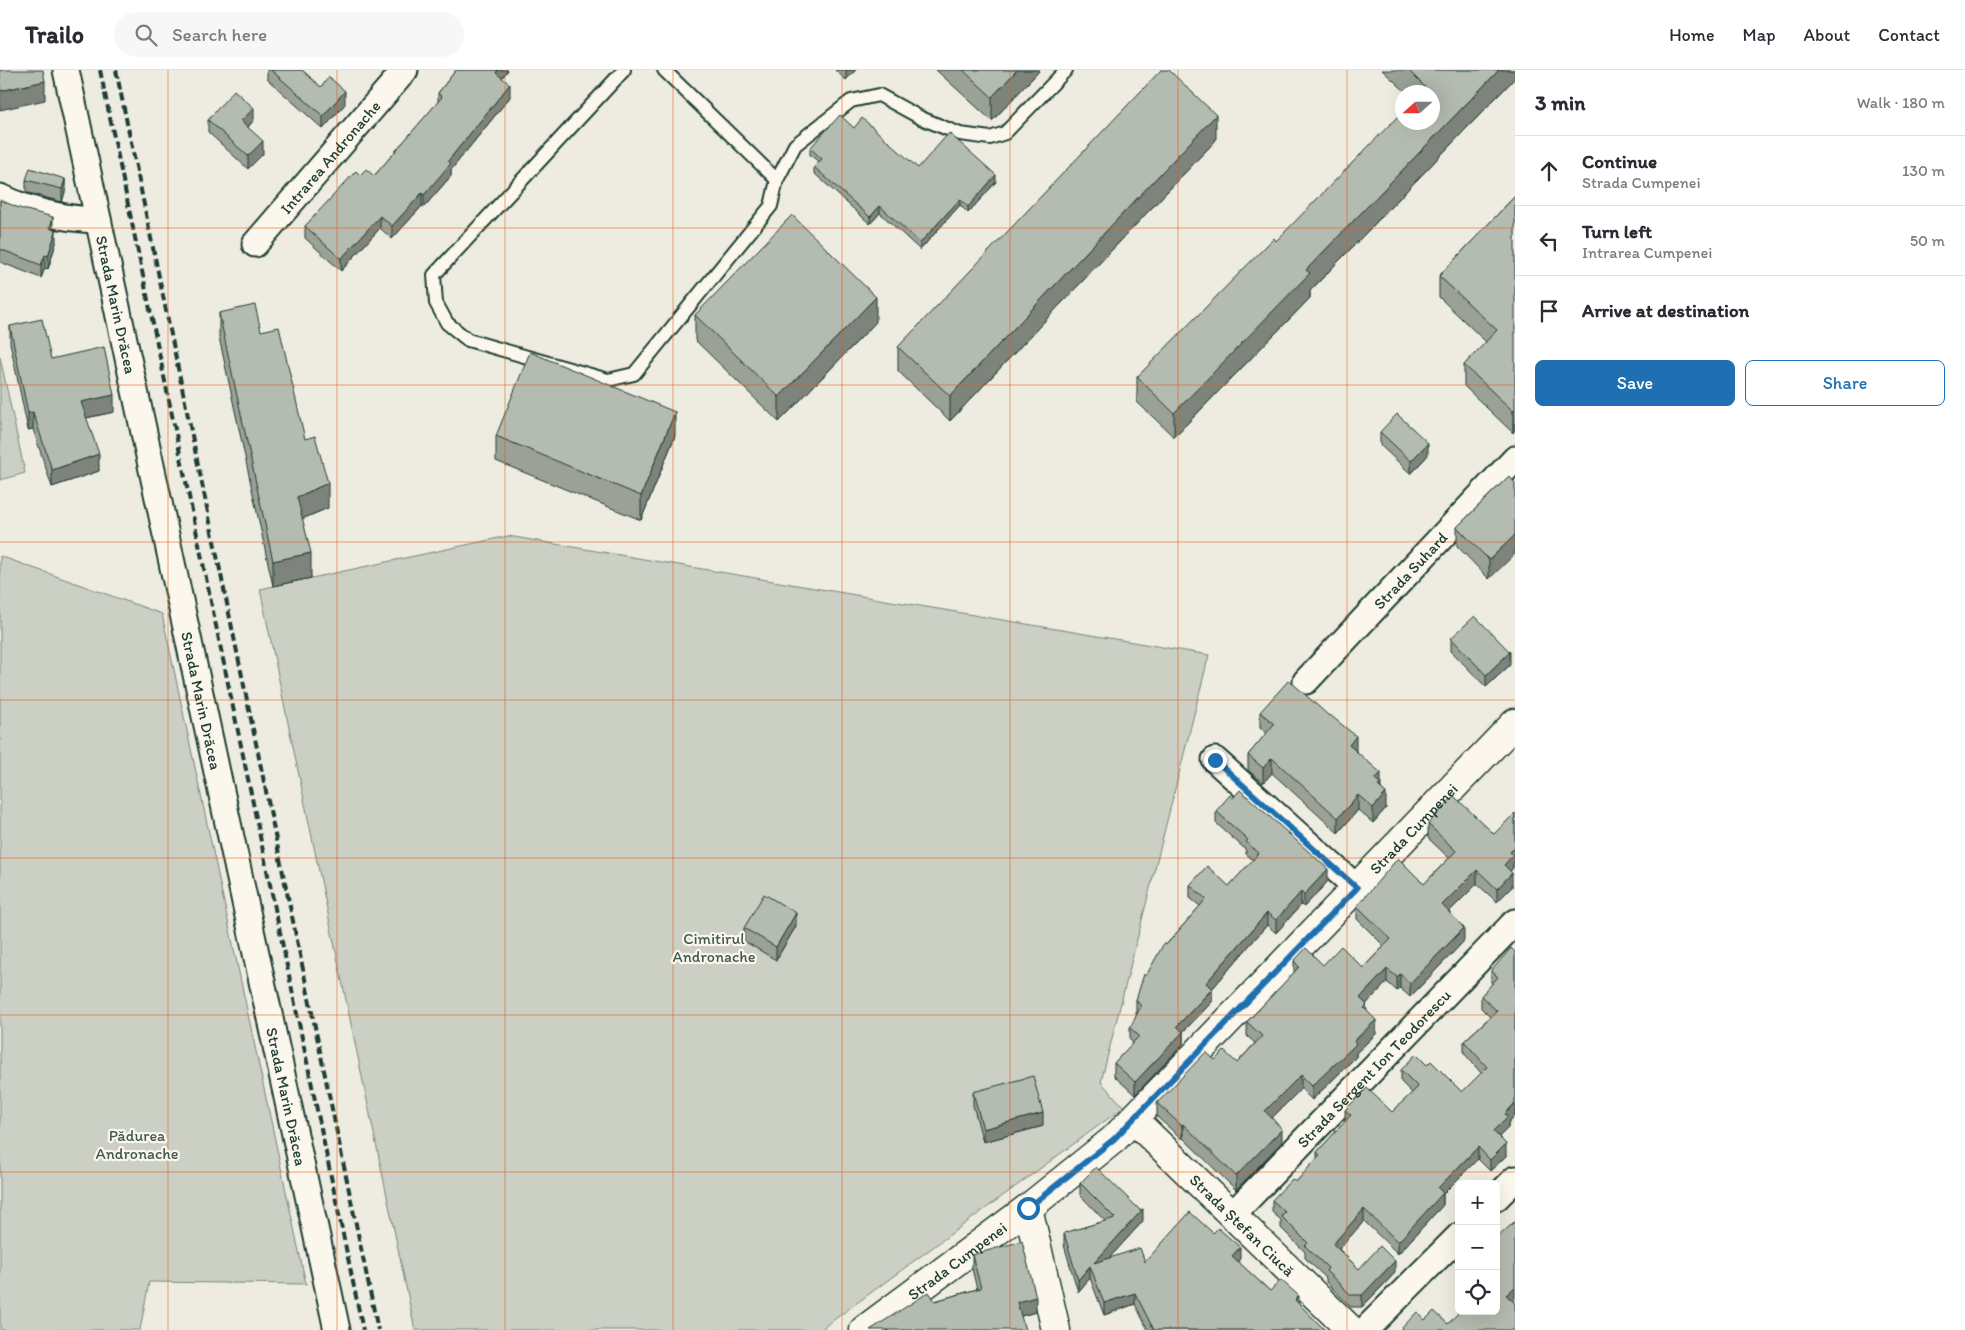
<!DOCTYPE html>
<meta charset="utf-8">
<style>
:root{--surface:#fff;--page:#f7f7f7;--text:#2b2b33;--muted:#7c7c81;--line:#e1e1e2;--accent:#1f6fb2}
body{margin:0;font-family:Itim,sans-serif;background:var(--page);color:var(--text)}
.controls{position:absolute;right:15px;bottom:15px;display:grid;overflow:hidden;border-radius:8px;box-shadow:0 5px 20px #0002}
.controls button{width:45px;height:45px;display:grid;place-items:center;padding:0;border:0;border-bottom:1px solid var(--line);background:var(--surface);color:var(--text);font:25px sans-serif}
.compass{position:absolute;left:1395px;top:15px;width:45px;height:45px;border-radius:50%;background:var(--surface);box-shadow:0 5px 20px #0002;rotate:249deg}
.stop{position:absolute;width:15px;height:15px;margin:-11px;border:4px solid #1f6fb2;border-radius:50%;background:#fff}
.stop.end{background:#1f6fb2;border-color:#fff;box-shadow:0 1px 5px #0008}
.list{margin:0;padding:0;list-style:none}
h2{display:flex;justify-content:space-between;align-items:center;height:65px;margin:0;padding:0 20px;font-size:21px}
h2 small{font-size:16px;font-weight:400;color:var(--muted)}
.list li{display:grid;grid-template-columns:32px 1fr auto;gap:15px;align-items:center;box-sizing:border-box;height:70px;padding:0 20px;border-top:1px solid var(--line)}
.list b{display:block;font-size:19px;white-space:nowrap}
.list p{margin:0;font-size:16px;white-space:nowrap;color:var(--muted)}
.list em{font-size:16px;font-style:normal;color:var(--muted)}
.actions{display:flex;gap:10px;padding:15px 20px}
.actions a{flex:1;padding:11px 0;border:1px solid var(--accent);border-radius:8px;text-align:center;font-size:18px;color:var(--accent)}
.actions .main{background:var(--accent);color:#fff}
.icon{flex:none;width:28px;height:28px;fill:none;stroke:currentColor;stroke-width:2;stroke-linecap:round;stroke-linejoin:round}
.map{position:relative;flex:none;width:1515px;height:1260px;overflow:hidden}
header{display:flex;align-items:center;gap:30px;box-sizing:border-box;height:70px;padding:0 25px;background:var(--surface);border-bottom:1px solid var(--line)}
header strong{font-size:24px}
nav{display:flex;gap:28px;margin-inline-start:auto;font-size:18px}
.search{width:350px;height:45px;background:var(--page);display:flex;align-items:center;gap:12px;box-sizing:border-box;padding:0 18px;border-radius:28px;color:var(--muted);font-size:19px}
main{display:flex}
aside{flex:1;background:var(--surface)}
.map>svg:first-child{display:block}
.green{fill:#cbcfc4;stroke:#75867c}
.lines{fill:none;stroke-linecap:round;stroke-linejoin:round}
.lane-casing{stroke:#1f3d34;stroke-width:16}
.street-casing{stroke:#1f3d34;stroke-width:29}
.secondary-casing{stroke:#1f3d34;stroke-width:31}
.lane{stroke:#fbf7ec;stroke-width:12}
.street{stroke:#fbf7ec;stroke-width:25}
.secondary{stroke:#fbf7ec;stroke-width:28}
.rail{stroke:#1f3d34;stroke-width:4;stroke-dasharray:8 4;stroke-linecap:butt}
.wall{fill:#9ba197;stroke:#1f3d34}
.shaded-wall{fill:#7e837b;stroke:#1f3d34}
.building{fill:#b4bbb0;stroke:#1f3d34}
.route{stroke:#1f6fb2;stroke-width:6}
.grid{fill:none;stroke:#e8590c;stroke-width:1;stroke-opacity:0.55}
.labels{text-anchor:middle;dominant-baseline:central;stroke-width:4.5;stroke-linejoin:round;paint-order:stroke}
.street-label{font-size:16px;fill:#1f3d34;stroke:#fbf7ec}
.park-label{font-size:16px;fill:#415a51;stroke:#fbf7ec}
</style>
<header>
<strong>Trailo</strong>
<div class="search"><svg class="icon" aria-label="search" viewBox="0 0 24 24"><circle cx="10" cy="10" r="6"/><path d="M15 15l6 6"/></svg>Search here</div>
<nav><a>Home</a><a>Map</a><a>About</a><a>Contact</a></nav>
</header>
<main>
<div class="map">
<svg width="1515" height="1260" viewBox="0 0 1515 1260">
<rect width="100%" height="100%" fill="#eeece1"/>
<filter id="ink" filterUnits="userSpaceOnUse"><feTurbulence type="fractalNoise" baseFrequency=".02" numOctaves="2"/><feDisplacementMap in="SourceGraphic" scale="10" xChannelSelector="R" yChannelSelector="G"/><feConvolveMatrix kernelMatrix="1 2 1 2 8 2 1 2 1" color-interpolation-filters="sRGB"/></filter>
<g filter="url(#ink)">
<path class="green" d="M0 287 25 403 0 410Z
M508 466 1209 585 1101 1012 1124 1037 820 1260H415L260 519Z
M0 486 162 544 306 1214 149 1212 140 1260H0Z"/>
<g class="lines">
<defs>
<path id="lane" d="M624 0 434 205 436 233 447 253 468 270 608 310 634 304 771 136 777 110 795 75 851 31 879 25 921 48 960 64 990 68 1005 63 1066 0
M664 0 777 110"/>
<g id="street">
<path id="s1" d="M66 0 337 1260"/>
<path d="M0 127C32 142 63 149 98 150"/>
<path id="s2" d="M255 174 405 0"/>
<path id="s3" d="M1306 611 1515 389"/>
<path d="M1215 690 1357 818"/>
<path d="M1496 1128 1515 1109"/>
<path id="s4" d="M1232 1145 1515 852"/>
<path d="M1365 1260 1459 1166"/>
</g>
<g id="secondary">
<path id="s5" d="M1134 1050 1351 1260"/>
<path d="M1028 1138 1056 1260"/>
<path id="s6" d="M864 1260 1028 1138 1114 1069 1515 653"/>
</g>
</defs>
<use href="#lane" class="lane-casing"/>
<use href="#street" class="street-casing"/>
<use href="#secondary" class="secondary-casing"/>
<use href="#lane" class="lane"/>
<use href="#street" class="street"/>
<use href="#secondary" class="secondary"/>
<path class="rail" d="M100 0 363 1260
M116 0 378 1260"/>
</g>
<path class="wall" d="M267 0H302L321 17 345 34 323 59 267 9Z
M456 0H508L502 8 510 27 451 100V106L424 137 422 136 392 169 380 158 341 201 305 168V156L360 105 374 106 438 32V23Z
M835 0H856L846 10Z
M936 0H1040L992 51Z
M1382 0H1515V8L1310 221V228L1174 367 1137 332V307L1276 171 1432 22H1406Z
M208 50H254L248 57 263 84 248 99 208 62Z
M854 58 918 98 996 112 968 143 960 135 920 180 880 143 870 154 814 103V97L819 92 810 85V78Z
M1216 70 950 351 898 301V277Z
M65 109V122L62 132 26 122V110Z
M1515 126 1513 363 1464 316V295L1486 272 1439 227V206Z
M0 130 53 160 56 173 48 199 45 198 41 208 0 192Z
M219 243 261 261 305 369 328 438 302 449 311 508 273 516 219 267Z
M695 245 876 252 779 352 695 270Z
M10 256 114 342 86 348 99 401 52 417 33 359 28 360 10 273Z
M1380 362 1428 385 1411 404 1380 375Z
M496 366H675L641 450 496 391Z
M1509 406 1489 509 1457 476V457Z
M1451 568 1510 595 1486 617 1451 581Z
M1260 642 1356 681 1381 718V719L1386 738 1373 753 1358 740 1338 763 1272 703 1263 713 1248 700V685L1267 663 1260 657Z
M1216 741 1328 811 1304 837 1301 835 1276 863 1267 855 1212 919V932L1183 962V974L1135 1025 1114 1006V993L1133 973 1130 970V958L1137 944 1136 943V930L1146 906 1166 875 1200 836 1190 828V815L1229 816 1253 790 1246 784V780L1216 753Z
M1515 743V791L1513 793V798L1510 801 1512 817 1497 832 1477 814 1449 842 1464 871 1410 927 1400 918 1397 921 1387 912 1366 934 1367 941 1376 964 1356 983V987L1312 1030 1301 1019 1272 1048 1282 1072 1236 1120 1183 1068 1182 1069 1157 1047V1033L1215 990 1237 993 1255 973 1247 966V952L1294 903V891L1323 895 1363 898 1384 876 1357 849V836L1424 814 1449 788 1428 768V754L1494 764Z
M796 856 776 890 744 871V858Z
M1515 882V1045L1508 1053V1058L1499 1067 1506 1086 1490 1101 1478 1089 1443 1124V1135L1398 1184 1364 1151 1339 1179 1359 1199 1395 1203 1362 1237H1351L1326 1212V1208L1305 1188V1182L1281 1158V1150L1272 1142V1130L1296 1112 1317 1089V1082L1345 1052V1040L1392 1042 1412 1023 1401 1012V1000L1427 995 1462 1022 1481 1003 1464 983V971L1490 947 1481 938V926L1492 914 1491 912V901Z
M973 1022 1043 1056 983 1072 973 1035Z
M1080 1113 1143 1151 1109 1188 1145 1192 1240 1189 1237 1191 1270 1221 1299 1234 1325 1260H1148L1135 1234 1104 1245 1090 1208 1078 1222 1064 1175V1163L1105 1151 1080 1125Z
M972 1185 1036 1242 1021 1246 935 1231 977 1219 972 1199Z"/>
<path class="shaded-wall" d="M498 0H508L496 15V3Z
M846 0H856L846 10Z
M1017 0H1040L992 51V27Z
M1499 0H1515V8L1310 221V228L1174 367V343L1306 200Z
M45 11V30L0 40V21Z
M510 14V27L451 100V106L424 137V125L448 91Z
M345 21V34L323 59V46Z
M254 38V50L241 64V51Z
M1216 45V70L950 351V326Z
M263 71V84L248 99V86Z
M996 105V112L968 143V137Z
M65 109V122L62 132V119Z
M422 123V136L392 169V156Z
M960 129V135L920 180V173Z
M880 136V143L870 154V147Z
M380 146V158L341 201V189Z
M53 147V160L50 158Z
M56 161V173L48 199V186Z
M45 185V198L41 208V195Z
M876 227V252L779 352V327Z
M114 325V342L81 349V332Z
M1515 339V360L1513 363V341Z
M33 342V359L28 360V343Z
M675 342V366L641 450V426Z
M1428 373V385L1411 404V391Z
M99 384V401L52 417V400Z
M328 413V438L297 451V427Z
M1515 465V484L1489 509V490Z
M311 483V508L273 516V491Z
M1510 582V595L1486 617V605Z
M1356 666V681L1349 675Z
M1272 688V703L1263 713V698Z
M1381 703V729L1375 709Z
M1386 723V738L1373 753V738Z
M1358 725V740L1338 763V748Z
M1515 777V791L1513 793V798L1504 809V795L1510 782Z
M1328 799V811L1304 837V825Z
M1477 800V814L1442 849V835Z
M1512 803V817L1497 832V819Z
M1301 822V835L1276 863V850Z
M796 843V856L776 890V877Z
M1267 843V855L1206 926V913Z
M1464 858V871L1410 927V913Z
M1387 899V912L1360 941V928Z
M1400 904V918L1397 921V907Z
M1212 919V932L1177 968V956Z
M1376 950V964L1356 983V987L1312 1030V1016L1354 971Z
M1183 962V974L1135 1025V1012Z
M1301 1005V1019L1265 1055V1041Z
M1515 1033V1045L1508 1053V1058L1493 1073V1061L1505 1044Z
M1043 1043V1056L983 1072V1059Z
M1183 1054V1068L1182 1069V1056Z
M1282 1059V1072L1236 1120V1106Z
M1506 1074V1086L1490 1101V1090Z
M1478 1077V1089L1443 1124V1135L1398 1184V1172L1438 1118Z
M1143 1139V1151L1094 1205V1193Z
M1364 1139V1151L1333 1186V1174Z
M1240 1177V1189L1232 1198V1186Z
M1395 1191V1203L1362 1237V1225Z
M1090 1196V1208L1078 1222V1210Z
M1515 1217V1229L1506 1237V1225Z
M1135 1223V1234L1104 1245V1233Z
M1299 1226V1238L1295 1230Z
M1036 1227V1242L1017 1247V1232Z"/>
<path class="building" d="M0 0H43L45 11 0 21Z
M271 0H302L321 17 329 7 345 21 323 46Z
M456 0H498L496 3 510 14 448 91 451 93 424 125 422 123 392 156 380 146 341 189 305 156 356 101 360 105 366 99 374 106 442 27 438 23Z
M963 0H1017L992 27Z
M1161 0H1169L1216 45 950 326 898 277Z
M1408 0H1499L1306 200 1310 203 1174 343 1137 307 1274 168 1276 171 1402 42V52H1432V22H1422L1426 18Z
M234 20 254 38 241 51 263 71 248 86 208 50Z
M840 45 854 58 862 48 918 98 949 63 996 105 968 137 960 129 920 173 880 136 870 147 814 97 822 89 810 78Z
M30 98 65 109 62 119 26 110Z
M1515 126V339L1513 341 1464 295 1497 260 1439 206Z
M0 130 19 138 53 147 50 158 56 161 48 186 45 185 41 195 0 179Z
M792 145 876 227 779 327 695 245Z
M255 235 261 261 279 257 305 369 315 366 328 413 297 427 311 483 273 491 219 243Z
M42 249 51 289 104 277 114 325 81 332 99 384 52 400 33 342 28 343 10 256Z
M530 282 675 342 641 426 496 366Z
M1397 344 1428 373 1411 391 1380 362Z
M1509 406 1515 413V465L1489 490 1457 457Z
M1475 546 1510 582 1486 605 1451 568Z
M1289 610 1329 646 1330 645 1356 666 1349 675 1381 703 1375 709 1381 714 1378 716 1386 723 1373 738 1358 725 1338 748 1272 688 1263 698 1248 685 1274 654 1260 642Z
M1240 720 1328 799 1304 825 1301 822 1276 850 1267 843 1206 913 1212 919 1177 956 1183 962 1135 1012 1114 993 1139 966 1130 958 1141 936 1136 930 1144 904 1146 906 1164 873 1166 875 1206 829 1190 815 1207 796 1229 816 1259 783 1246 772 1248 770 1216 741 1230 725 1233 728Z
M1454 726 1494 764 1515 743V777L1510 782 1513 785 1504 795 1512 803 1497 819 1477 800 1442 835 1464 858 1410 913 1400 904 1397 907 1387 899 1360 928 1367 935 1364 938 1376 950 1354 971 1356 974 1312 1016 1301 1005 1265 1041 1282 1059 1236 1106 1183 1054 1182 1056 1157 1033 1206 982 1215 990 1224 981 1237 993 1262 966 1247 952 1299 897 1294 891 1306 878 1323 895 1341 876 1363 898 1391 869 1357 836 1398 788 1424 814 1456 781 1428 754Z
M764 824 796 843 776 877 744 858Z
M1511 878 1515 882V1033L1505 1044 1508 1046 1493 1061 1506 1074 1490 1090 1478 1077 1438 1118 1443 1123 1398 1172 1364 1139 1333 1174 1359 1199 1380 1176 1395 1191 1362 1225H1351L1326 1201 1328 1198 1305 1176 1308 1173 1281 1146 1285 1142 1272 1130 1292 1109 1296 1112 1320 1085 1317 1082 1351 1045 1345 1040 1367 1018 1392 1042 1418 1017 1401 1000 1416 984 1427 995 1431 991 1462 1022 1487 997 1464 971 1497 941 1481 926 1498 907 1491 901Z
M1033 1006 1043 1043 983 1059 973 1022Z
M1096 1097 1140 1140 1143 1139 1094 1193 1140 1178 1145 1192 1190 1142 1213 1163 1218 1158 1240 1177 1232 1186 1270 1221 1281 1210 1299 1226 1295 1230 1325 1260H1154L1135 1223 1104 1233 1090 1196 1078 1210 1064 1163 1115 1148 1080 1113Z
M1515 1151V1217L1506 1225 1515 1233V1260H1400L1417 1242 1425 1250 1434 1241 1448 1254 1460 1241H1496V1169Z
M1022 1171 1036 1227 1017 1232 1025 1260H870L929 1222 935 1231 981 1218 972 1185Z"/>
</g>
<g class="lines" filter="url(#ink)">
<path class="route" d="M1028 1138 1114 1069 1357 818 1215 690"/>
</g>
<path class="grid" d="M168 0V1260M337 0V1260M505 0V1260M673 0V1260M842 0V1260M1010 0V1260M1178 0V1260M1347 0V1260M0 158H1515M0 315H1515M0 472H1515M0 630H1515M0 788H1515M0 945H1515M0 1102H1515"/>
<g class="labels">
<g class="street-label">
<text stroke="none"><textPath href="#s2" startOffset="115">Intrarea Andronache</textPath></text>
<text stroke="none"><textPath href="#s1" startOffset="240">Strada Marin Drăcea</textPath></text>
<text stroke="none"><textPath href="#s3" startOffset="152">Strada Suhard</textPath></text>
<text stroke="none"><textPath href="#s1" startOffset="645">Strada Marin Drăcea</textPath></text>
<text stroke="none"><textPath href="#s6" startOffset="746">Strada Cumpenei</textPath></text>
<text stroke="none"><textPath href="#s4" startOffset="204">Strada Sergent Ion Teodorescu</textPath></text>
<text stroke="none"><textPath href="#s1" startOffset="1050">Strada Marin Drăcea</textPath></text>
<text stroke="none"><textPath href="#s5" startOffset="151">Strada Ștefan Ciucă</textPath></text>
<text stroke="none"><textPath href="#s6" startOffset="116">Strada Cumpenei</textPath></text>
</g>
<g class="park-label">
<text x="714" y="868">Cimitirul<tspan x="714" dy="18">Andronache</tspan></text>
<text x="137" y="1065">Pădurea<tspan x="137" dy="18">Andronache</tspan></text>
</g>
</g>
</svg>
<div class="controls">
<button>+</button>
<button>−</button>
<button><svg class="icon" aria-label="locate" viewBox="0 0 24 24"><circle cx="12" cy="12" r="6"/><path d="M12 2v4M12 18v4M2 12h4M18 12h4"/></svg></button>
</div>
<svg class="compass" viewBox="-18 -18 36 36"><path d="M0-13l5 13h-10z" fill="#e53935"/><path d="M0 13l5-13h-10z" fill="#7c7c81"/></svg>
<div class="stop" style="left:1028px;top:1138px"></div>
<div class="stop end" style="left:1215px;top:690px"></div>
</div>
<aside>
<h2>3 min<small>Walk · 180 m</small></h2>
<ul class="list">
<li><svg class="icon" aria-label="ahead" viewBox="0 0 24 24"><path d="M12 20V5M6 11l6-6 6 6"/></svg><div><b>Continue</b><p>Strada Cumpenei</p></div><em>130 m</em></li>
<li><svg class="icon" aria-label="left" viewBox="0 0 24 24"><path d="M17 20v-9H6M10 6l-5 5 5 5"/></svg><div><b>Turn left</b><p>Intrarea Cumpenei</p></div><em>50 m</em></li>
<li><svg class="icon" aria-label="arrive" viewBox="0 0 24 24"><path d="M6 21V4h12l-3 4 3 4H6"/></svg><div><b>Arrive at destination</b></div></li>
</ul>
<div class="actions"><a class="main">Save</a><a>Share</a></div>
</aside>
</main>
